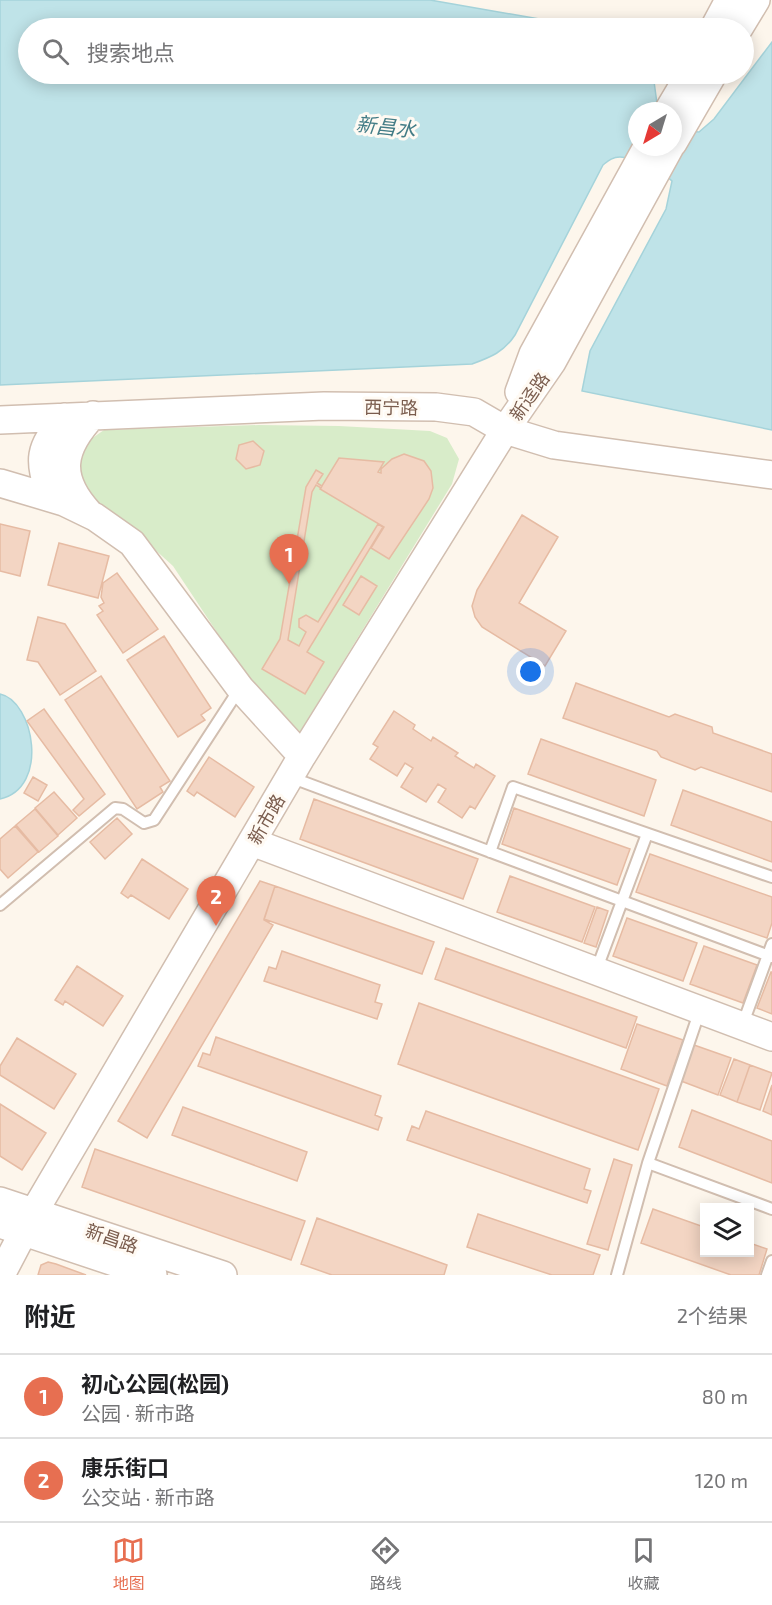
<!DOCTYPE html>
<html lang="zh">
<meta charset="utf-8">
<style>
:root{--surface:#fff;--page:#f6f6f6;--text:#202124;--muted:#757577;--line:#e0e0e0;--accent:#e76f51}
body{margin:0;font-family:"Exo 2","Noto Sans SC",sans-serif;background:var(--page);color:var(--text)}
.controls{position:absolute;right:18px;bottom:18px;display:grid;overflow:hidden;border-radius:0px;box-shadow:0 3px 15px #0003}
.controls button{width:54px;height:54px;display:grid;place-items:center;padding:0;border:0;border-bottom:2px solid var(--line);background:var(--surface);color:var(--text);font:30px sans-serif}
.compass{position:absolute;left:628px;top:102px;width:54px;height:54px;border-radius:50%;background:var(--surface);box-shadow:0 3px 15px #0003;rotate:218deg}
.you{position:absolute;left:531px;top:672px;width:21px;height:21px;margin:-15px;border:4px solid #fff;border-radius:50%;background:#1a73e8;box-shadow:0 0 0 9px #1a73e833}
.badge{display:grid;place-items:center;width:39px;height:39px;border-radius:50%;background:var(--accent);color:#fff;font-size:20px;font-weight:700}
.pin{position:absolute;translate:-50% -50px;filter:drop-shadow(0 2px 3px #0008)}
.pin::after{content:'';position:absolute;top:32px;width:21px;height:18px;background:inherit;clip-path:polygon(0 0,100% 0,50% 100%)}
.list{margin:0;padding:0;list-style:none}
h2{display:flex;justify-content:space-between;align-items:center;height:78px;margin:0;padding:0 24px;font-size:26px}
h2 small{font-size:20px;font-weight:400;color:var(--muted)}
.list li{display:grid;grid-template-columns:39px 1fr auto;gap:18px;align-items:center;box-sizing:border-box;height:84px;padding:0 24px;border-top:2px solid var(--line)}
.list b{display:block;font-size:22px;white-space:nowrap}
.list p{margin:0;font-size:20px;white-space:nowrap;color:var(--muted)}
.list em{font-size:20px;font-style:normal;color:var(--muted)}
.icon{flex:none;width:33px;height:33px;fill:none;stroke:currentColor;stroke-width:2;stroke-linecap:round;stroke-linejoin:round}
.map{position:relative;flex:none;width:772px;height:1275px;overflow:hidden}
.search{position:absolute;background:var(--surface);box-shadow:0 3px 15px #0003;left:18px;right:18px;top:18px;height:66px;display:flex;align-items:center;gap:15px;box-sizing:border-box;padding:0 21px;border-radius:33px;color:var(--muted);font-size:22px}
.sheet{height:246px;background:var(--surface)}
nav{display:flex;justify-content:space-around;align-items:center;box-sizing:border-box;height:84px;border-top:2px solid var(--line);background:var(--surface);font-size:16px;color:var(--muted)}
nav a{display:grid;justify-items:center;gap:3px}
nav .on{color:var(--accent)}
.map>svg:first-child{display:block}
.green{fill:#d8ecc9}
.water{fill:#bfe3e8;stroke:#a5d3da;stroke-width:1.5}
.building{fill:#f3d5c3;stroke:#e6bba3;stroke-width:1.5}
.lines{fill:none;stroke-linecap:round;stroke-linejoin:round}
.service-casing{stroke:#d1beb0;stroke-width:14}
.tertiary-casing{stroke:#d1beb0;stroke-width:30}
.service{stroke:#fff;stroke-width:10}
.tertiary{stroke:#fff;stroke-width:27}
.labels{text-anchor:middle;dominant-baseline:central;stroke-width:6;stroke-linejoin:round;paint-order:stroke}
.street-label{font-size:18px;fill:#7a5c4d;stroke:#fffaf3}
.water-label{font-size:20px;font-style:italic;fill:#437c86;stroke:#fffaf3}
</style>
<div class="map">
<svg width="772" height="1275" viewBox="0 0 772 1275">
<rect width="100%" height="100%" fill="#fdf6ec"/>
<path class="green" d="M259 425 339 426 430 431 447 438 459 459 452 484 300 732 242 670 173 566 119 517 92 500 79 480 81 446 104 430Z"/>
<path class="water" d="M0 0H430L591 28H28V74H653L658 111H637V147L688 131 699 132 714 119 772 42V430L582 391 590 351 666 209 672 181C665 173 631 157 620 157 612 157 608 161 603 165L515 335C504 352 491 357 472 364L0 385Z
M0 694C34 701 50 788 0 799Z"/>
<path class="building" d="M253 441 264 451 260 465 246 469 236 459 239 445Z
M404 454 424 461 431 471 433 488 429 499 389 559 371 548 384 527 320 489 339 458 384 462 378 472 381 473V469L392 459Z
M316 470 323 474 317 483 322 486 321 488 316 485 312 492 288 640 299 646 306 632 299 627V619L306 615 318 622 378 524 383 527 307 652 324 662 305 694 262 669 280 639 306 487Z
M522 515 558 537 519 603 566 631 545 666 482 627 475 617 472 606 477 590Z
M0 524 30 531 20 576 0 571Z
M59 543 109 556 98 598 48 585Z
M117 573 158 629 123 653 97 615 103 611 99 606 104 603 101 597 103 583Z
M361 576 377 586 359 615 343 605Z
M38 617 65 624 96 671 60 695 38 662 27 660Z
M164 636 211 708 201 715 205 720 178 737 127 660Z
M101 676 170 781 160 787 163 792 137 809 65 700Z
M576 683 669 717 675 714 712 727 713 733 772 754V792L701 767 695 770 661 757 657 751 563 718Z
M44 709 105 794 79 816 73 810 84 799 27 721Z
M394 711 415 725 413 729 431 741 433 737 458 753 455 756 474 768 476 764 495 776 475 809 470 806 462 818 438 802 446 789 438 784 426 802 401 787 413 768 405 763 397 776 370 759 378 747 373 744Z
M541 739 656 780 644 816 528 774Z
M209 757 254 787 235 817 197 792 194 796 187 791Z
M33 777 47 785 38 801 24 793Z
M683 790 772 822V862L671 825Z
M54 792 77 818 58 835 35 808Z
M314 799 478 859 463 899 300 839Z
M514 808 630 849 617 885 502 844Z
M35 809 58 836 39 852 16 825Z
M117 818 132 834 105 859 90 842Z
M15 826 38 852 8 878 0 869V839Z
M650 854 772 897V923L767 938 636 892Z
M142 859 188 889 169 919 131 895 128 898 121 893Z
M510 876 595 907 582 942 497 912Z
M260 881 275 886 264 920 273 925 147 1138 118 1121Z
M275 886 434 942 422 974 264 919Z
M597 907 608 911 596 947 584 943Z
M627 918 697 943 683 981 613 956Z
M704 946 757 965 743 1003 690 984Z
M446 948 637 1017 626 1048 435 979Z
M282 951 380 985 375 1002 382 1004 377 1019 264 981 269 967 276 969Z
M77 966 123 996 103 1026 65 1001 63 1005 55 1000Z
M771 972H772V1014L757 1008Z
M419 1003 659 1089 638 1150 398 1064Z
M637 1024 683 1040 667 1086 621 1069Z
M216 1037 381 1096 375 1115 382 1118 378 1130 198 1066 203 1053 210 1055Z
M17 1038 76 1074 54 1109 0 1075V1066Z
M694 1045 731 1058 718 1095 681 1081Z
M734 1059 750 1065 737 1102 720 1095Z
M750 1065 772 1073 760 1110 737 1102Z
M772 1085V1115L763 1111Z
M0 1104 46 1133 22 1170 0 1156Z
M183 1107 307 1152 297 1181 172 1135Z
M692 1110 772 1141V1183L679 1147Z
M426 1111 590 1169 584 1189 591 1191 587 1203 407 1140 412 1126 419 1129Z
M95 1149 305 1221 291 1260 82 1187Z
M614 1159 632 1165 608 1250 587 1244Z
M653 1209 704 1227V1252H750V1243L767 1249 759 1275H731L641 1243Z
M478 1214 600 1255 593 1275H552L467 1247Z
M317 1218 447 1265 444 1275H332L301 1264Z
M48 1262 56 1264 86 1275H38L41 1265Z"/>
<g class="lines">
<defs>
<path id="service" d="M290 777 772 957
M490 852 513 787 772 877
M0 905 115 808 123 809 144 823 154 820 240 688
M596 971 647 834
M742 1026 772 944
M648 1163 772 1209
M617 1275 648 1163 700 1010
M767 1275 772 1261"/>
<path id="tertiary" d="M714 28 729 0
M739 28 756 0
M668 111 690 74
M673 143 713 74
M519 392 533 354 647 147
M0 420 324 406 436 407 474 412 505 430 554 445 772 475
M0 483 64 502 95 517 132 543 240 688 302 756
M51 498C38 457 38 451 65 417
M89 513C56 477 61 449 93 415
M252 842 772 1037
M0 1201 223 1275
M0 1224 153 1275
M1 1275 34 1212 302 756 505 430 552 362 670 147"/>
</defs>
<use href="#service" class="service-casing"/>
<use href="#tertiary" class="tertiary-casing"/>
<use href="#service" class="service"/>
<use href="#tertiary" class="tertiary"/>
</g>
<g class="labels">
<g class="street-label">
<text transform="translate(529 396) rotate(-55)">新迳路</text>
<text transform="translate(391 407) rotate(1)">西宁路</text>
<text transform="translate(266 819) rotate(-60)">新市路</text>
<text transform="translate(112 1238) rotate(19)">新昌路</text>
</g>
<g class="water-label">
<text transform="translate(386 126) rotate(6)">新昌水</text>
</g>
</g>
</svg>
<div class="controls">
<button><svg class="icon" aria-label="layers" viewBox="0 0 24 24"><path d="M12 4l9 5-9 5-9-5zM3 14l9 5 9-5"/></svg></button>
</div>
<svg class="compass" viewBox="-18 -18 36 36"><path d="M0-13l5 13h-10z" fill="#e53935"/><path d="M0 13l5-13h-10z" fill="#757577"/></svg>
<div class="you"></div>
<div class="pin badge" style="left:289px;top:584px">1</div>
<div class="pin badge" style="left:216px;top:926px">2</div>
<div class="search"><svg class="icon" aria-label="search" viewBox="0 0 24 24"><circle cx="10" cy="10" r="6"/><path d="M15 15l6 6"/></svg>搜索地点</div>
</div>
<section class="sheet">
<h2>附近<small>2个结果</small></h2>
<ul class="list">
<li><span class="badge">1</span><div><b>初心公园(松园)</b><p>公园 · 新市路</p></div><em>80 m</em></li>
<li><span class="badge">2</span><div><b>康乐街口</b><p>公交站 · 新市路</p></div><em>120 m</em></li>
</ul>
</section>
<nav>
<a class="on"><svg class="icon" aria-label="map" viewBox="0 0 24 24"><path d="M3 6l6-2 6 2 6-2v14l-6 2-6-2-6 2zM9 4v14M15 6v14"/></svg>地图</a>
<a><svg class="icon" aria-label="directions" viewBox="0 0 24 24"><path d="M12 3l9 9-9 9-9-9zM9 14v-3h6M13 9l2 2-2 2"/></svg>路线</a>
<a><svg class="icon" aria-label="saved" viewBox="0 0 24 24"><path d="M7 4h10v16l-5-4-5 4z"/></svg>收藏</a>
</nav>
